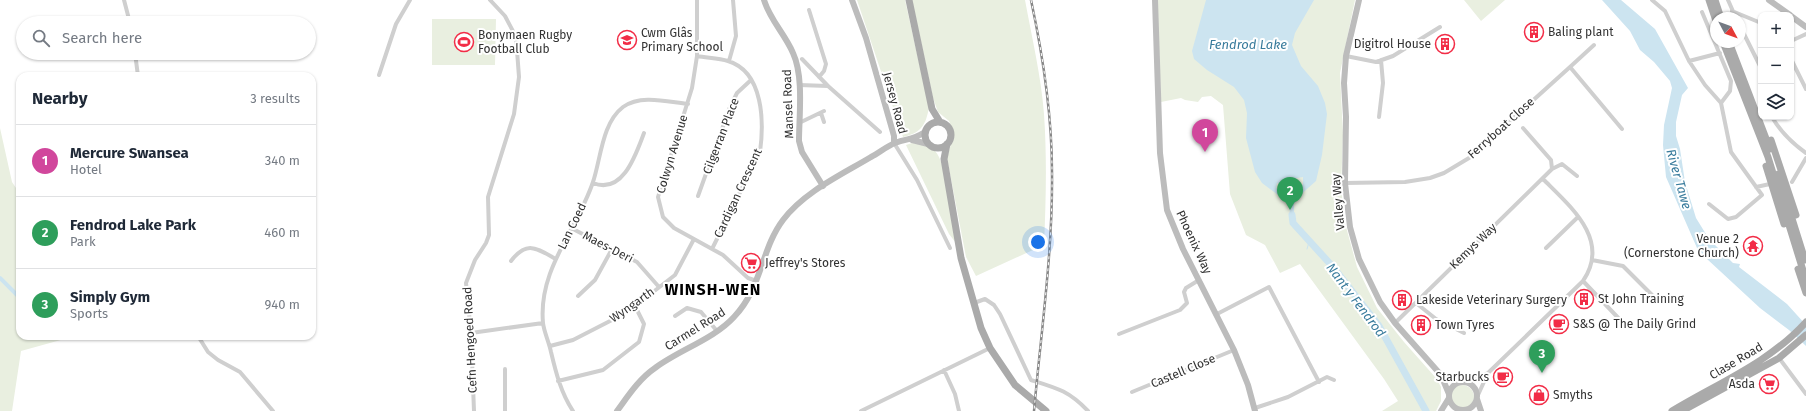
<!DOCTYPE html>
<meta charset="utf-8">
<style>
:root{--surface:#fff;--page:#f6f6f7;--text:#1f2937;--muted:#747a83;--line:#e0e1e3;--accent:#0f766e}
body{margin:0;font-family:"Fira Sans",sans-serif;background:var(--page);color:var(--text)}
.controls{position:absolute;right:12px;top:12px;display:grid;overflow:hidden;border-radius:8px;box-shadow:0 1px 3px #0004}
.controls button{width:36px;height:36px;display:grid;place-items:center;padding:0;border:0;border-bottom:1px solid var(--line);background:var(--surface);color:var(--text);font:20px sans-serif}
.compass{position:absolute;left:1710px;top:12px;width:36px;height:36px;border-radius:50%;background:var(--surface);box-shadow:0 1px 3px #0004;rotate:131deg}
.you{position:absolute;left:1038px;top:242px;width:14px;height:14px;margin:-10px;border:3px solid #fff;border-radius:50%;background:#1a73e8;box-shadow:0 0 0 6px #1a73e833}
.badge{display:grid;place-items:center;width:26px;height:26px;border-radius:50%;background:var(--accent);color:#fff;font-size:13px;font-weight:700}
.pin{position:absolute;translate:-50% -33px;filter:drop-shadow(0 1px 2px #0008)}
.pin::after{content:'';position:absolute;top:21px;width:14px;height:12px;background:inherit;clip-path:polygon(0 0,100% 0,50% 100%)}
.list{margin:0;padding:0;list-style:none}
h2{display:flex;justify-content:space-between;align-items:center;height:52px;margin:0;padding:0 16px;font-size:17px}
h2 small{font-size:13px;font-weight:400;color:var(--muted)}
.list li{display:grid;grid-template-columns:26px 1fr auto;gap:12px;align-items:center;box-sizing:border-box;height:72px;padding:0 16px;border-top:1px solid var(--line)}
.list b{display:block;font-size:15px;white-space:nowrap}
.list p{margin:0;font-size:13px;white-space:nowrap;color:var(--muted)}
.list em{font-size:13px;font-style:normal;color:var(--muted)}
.icon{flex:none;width:22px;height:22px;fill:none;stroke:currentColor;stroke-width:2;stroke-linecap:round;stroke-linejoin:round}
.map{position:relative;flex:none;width:1806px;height:411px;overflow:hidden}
.search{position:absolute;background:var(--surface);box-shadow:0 1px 3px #0004;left:16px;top:16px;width:300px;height:44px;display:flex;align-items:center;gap:10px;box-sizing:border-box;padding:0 14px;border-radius:22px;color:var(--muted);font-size:15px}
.panel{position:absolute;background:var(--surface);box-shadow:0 1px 3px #0004;left:16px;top:72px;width:300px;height:268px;border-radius:12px}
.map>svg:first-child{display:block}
.green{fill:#e9efe0}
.water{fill:#cce4f0;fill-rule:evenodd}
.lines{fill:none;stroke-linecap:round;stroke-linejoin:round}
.stream{stroke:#cce4f0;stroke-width:1}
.canal{stroke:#cce4f0;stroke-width:4}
.river{stroke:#cce4f0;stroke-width:7}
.street{stroke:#cfcfcf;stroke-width:4}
.secondary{stroke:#bcbcbc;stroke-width:6}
.primary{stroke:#aaa;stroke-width:7}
.rail-casing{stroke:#878787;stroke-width:2.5}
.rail{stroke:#fff;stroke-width:1;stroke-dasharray:3;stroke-linecap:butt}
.labels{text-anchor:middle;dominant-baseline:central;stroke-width:4;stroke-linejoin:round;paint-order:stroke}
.poi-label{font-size:12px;fill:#323232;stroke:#fff;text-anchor:start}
.street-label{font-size:12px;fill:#323232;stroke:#fff}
.water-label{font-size:13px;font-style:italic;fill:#387b9c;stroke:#fff}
.district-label{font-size:16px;font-weight:bold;letter-spacing:1px;fill:#000;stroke:#fff}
</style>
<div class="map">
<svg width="1806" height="411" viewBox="0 0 1806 411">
<rect width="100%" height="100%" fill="#fff"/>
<path class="green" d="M857 0H905L929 107C926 125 921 133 903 137Z
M912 0H1025C1032 38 1041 76 1044 114 1047 157 1046 201 1044 245L976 276 966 257 947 158 954 133 949 121 938 112 933 98Z
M1157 0H1355L1340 73 1343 135 1341 188 1345 223 1357 267 1377 308 1404 342 1436 378 1441 387V401L1436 411H1382L1398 401 1384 379 1300 264 1280 273 1265 245 1246 235 1230 194 1223 105 1211 96 1202 97 1198 102 1185 100 1181 98 1161 102Z
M1464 0H1505L1481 21Z
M432 19H496L495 65H432Z
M0 128 12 182 20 194V336H68V338L21 351 12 411H0Z
M912 143C921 144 929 144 935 151 947 163 953 224 956 243L949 234 906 145Z
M1450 397a12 12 0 1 1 24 0a12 12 0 1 1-24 0Z"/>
<path class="water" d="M1206 0H1314L1295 33 1292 45 1301 66 1318 86 1325 103 1327 114 1322 155 1316 181 1298 197 1294 204V214L1292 215 1290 214 1289 204 1285 200 1262 183 1255 172 1246 138 1247 113 1244 100 1234 87 1207 70 1194 59 1192 51ZM1303 177V184L1293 194 1288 190H1281L1276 188 1277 183 1289 186 1297 178Z
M1602 0H1621L1655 29 1688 88 1682 95 1676 122V136L1680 149 1685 182 1696 218 1709 239 1733 263 1740 264 1739 267 1787 304 1806 325V346L1789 330 1760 308 1707 259 1697 248 1666 177 1663 145 1664 125 1672 88 1670 81 1654 62 1640 50 1630 31Z"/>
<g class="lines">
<path class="stream" d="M1307 249 1309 242"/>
<path class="canal" d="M0 278 20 298"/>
<path class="river" d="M1292 215 1293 223 1333 267 1379 326 1426 411"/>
<path class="street" d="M124 0 130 23
M697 0V56L692 88 658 197 663 217 674 228 723 255 748 278 757 281
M1652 0 1665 11 1689 61 1705 85 1721 103 1731 152 1762 195 1736 217 1728 219 1709 204
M1728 0 1736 18
M809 10 826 64 824 71 819 77
M1732 11 1761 23
M1702 12 1731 81 1730 91 1721 103
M1740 26 1761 68
M1791 41 1806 34
M135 53 138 76
M697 56C707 58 718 58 728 61 764 72 764 123 760 152L712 249
M1346 56 1376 62 1393 56 1440 27
M802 59 828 86 880 132
M1791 59 1806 89
M729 61 736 36 733 0
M1689 61 1720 53
M1570 67 1594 45
M379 75 396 24 410 0
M799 85 828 86
M821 113 824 122
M1379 117 1383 83 1381 60
M1772 117C1780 131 1792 143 1806 153
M799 123 824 111
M1523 128 1551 160 1552 169
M894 143 917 180 950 248
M1792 182 1806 158
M593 183C623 195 636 154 644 133
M1345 183 1405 182 1430 178 1444 173 1469 158 1570 67 1622 129
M1756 187 1770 184
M698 196 730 107 737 93 751 80
M571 228 637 262 659 287
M1546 248 1578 217
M1592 260 1623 266 1655 298
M511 261C527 240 536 248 556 259
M1583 281 1625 325
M578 296 595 280 612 249
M974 303 985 299 994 305 1000 314 1031 380C1057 388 1069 391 1088 411
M1416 303 1436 319 1464 333
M1217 314 1269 287 1319 382
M675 316 687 308 701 312 717 331
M1395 323 1552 169 1562 164 1577 176
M471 333 543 323
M1119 334 1180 310 1187 303 1184 292 1186 288 1199 280
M198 336 208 352 218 360 240 372 273 411
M550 346 573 340 612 320 635 306 675 275 694 239
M1779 358 1806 394
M505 369V411
M944 370 955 394 959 411
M558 381 603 370 639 342 644 324 635 306
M1466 382 1488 373
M1132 392 1234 350
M1478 395 1488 373 1583 281C1611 240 1571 207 1543 179
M1255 408 1288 397 1327 377 1334 380
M474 411 471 333 466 283 475 260 486 243 489 235 488 197 514 114 519 77 516 37 505 16 490 0
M573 411C561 393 556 373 551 352 549 342 544 332 543 323 538 269 577 230 593 182 601 158 602 123 623 107 641 94 668 102 688 104
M861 411 990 348"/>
<path class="secondary" d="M764 0C770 20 785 34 793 53 804 77 799 116 799 141L802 152 823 186
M852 0 866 38 894 136V143
M1155 0 1160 153 1167 210 1183 249 1234 350 1248 385 1255 411
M1359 0 1346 56 1344 83 1346 117 1345 183 1350 227 1359 259 1380 302 1395 323 1441 375 1449 394
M1769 0 1790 15
M1791 16 1806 27
M912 140 928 144
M1441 375 1462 381
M1449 396a14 14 0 1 1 28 0a14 14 0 1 1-28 0Z
M1477 399 1481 411
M617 411C628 396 639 379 655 368 679 350 714 339 734 317 762 288 761 249 783 220 804 192 841 175 871 157 879 153 887 146 895 143 908 138 911 141 925 132
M1441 411 1449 398"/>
<path class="primary" d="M909 0 932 109 940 122
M1709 0 1716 21
M1715 0 1721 18
M1723 42 1768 157 1806 280
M1729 42 1770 149
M925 135a13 13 0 1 1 26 0a13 13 0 1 1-26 0Z
M1771 140 1796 215
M947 144 944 159 961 258 981 328 990 348 1015 385 1046 411
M1766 166 1784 224
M1778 174 1805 260
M1798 269 1806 293
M1672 411C1718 383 1769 363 1806 322
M1682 411 1779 358 1806 335"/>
<defs>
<path id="rail" d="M1031 0C1043 56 1052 114 1052 172 1053 251 1041 332 1034 411"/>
</defs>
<use href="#rail" class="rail-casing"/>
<use href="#rail" class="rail"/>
</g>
<defs>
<symbol id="building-ring" viewBox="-11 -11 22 22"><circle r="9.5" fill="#fff" stroke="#f22c46" stroke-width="1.5"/><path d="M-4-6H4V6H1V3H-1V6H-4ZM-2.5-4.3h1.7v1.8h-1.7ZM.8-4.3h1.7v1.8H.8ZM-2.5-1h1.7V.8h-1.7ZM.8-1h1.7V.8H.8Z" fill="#f22c46"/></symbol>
<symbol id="school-ring" viewBox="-11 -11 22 22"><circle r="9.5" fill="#fff" stroke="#f22c46" stroke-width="1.5"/><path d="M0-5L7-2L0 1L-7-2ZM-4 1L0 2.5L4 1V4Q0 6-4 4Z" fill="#f22c46"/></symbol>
<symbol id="stadium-ring" viewBox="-11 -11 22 22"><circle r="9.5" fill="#fff" stroke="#f22c46" stroke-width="1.5"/><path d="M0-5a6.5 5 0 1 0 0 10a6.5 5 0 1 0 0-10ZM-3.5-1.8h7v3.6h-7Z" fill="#f22c46"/></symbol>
<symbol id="temple-ring" viewBox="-11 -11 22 22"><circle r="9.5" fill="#fff" stroke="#f22c46" stroke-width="1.5"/><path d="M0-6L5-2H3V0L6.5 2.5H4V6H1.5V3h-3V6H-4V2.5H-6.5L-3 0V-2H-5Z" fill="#f22c46"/></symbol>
<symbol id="supermarket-ring" viewBox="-11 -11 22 22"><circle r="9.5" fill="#fff" stroke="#f22c46" stroke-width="1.5"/><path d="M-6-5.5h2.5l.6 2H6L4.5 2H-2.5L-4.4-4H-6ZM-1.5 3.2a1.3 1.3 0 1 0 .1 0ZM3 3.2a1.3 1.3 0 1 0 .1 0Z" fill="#f22c46"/></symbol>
<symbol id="cafe-ring" viewBox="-11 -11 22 22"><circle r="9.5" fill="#fff" stroke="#f22c46" stroke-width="1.5"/><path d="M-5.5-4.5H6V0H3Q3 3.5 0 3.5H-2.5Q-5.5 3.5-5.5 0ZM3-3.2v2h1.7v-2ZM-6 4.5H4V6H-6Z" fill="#f22c46"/></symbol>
<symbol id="shop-ring" viewBox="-11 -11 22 22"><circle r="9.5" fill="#fff" stroke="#f22c46" stroke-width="1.5"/><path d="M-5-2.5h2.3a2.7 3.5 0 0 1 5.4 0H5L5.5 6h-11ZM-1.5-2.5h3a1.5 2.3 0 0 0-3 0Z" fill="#f22c46"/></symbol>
</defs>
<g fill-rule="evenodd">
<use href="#building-ring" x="1523" y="21" width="22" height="22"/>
<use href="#school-ring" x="616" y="29" width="22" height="22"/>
<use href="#stadium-ring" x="453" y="31" width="22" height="22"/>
<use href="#building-ring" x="1434" y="33" width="22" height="22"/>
<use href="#temple-ring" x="1742" y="235" width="22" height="22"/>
<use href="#supermarket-ring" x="740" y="252" width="22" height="22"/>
<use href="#building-ring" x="1573" y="288" width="22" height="22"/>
<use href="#building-ring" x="1391" y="289" width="22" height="22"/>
<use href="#cafe-ring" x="1548" y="313" width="22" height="22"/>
<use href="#building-ring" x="1410" y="314" width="22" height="22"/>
<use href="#cafe-ring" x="1492" y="366" width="22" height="22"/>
<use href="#supermarket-ring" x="1758" y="373" width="22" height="22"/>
<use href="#shop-ring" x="1528" y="384" width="22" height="22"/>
</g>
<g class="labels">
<g class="poi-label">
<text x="1548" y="32">Baling plant</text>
<text x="641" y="33">Cwm Glâs<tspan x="641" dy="14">Primary School</tspan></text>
<text x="478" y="35">Bonymaen Rugby<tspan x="478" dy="14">Football Club</tspan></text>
<text x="1431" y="44" text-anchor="end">Digitrol House</text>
<text x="1739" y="239" text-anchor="end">Venue 2<tspan x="1739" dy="14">(Cornerstone Church)</tspan></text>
<text x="765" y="263">Jeffrey's Stores</text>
<text x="1598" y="299">St John Training</text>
<text x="1416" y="300">Lakeside Veterinary Surgery</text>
<text x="1573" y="324">S&amp;S @ The Daily Grind</text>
<text x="1435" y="325">Town Tyres</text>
<text x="1489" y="377" text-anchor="end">Starbucks</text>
<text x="1755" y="384" text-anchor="end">Asda</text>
<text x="1553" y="395">Smyths</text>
</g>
<g class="street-label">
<text transform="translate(895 103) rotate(75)">Jersey Road</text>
<text transform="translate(788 104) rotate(-92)">Mansel Road</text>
<text transform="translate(1501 128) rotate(-42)">Ferryboat Close</text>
<text transform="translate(721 136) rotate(-69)">Cilgerran Place</text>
<text transform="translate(672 154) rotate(-73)">Colwyn Avenue</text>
<text transform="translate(738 193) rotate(-65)">Cardigan Crescent</text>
<text transform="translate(1338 202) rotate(-95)">Valley Way</text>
<text transform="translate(572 226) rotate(-64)">Lan Coed</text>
<text transform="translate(1194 242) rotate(65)">Phoenix Way</text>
<text transform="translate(1473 246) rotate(-44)">Kemys Way</text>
<text transform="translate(608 247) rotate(27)">Maes-Deri</text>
<text transform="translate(632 305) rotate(-35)">Wyngarth</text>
<text transform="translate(695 329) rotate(-32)">Carmel Road</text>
<text transform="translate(470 340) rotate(-93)">Cefn Hengoed Road</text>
<text transform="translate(1736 361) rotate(-31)">Clase Road</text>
<text transform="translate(1183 371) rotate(-23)">Castell Close</text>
</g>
<g class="water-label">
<text x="1248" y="44">Fendrod Lake</text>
<text transform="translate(1679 179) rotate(74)">River Tawe</text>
<text transform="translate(1356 300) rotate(53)">Nant y Fendrod</text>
</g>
<g class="district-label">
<text x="713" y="289">WINSH-WEN</text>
</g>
</g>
</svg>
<div class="controls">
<button>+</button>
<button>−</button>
<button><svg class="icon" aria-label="layers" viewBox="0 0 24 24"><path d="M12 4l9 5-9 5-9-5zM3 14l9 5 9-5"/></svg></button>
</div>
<svg class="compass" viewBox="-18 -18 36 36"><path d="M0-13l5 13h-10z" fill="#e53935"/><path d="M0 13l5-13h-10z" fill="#747a83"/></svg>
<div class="you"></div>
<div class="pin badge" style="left:1205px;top:152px;background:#d1479c">1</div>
<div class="pin badge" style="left:1290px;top:210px;background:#2e9e5b">2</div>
<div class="pin badge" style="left:1542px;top:373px;background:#2e9e5b">3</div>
<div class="search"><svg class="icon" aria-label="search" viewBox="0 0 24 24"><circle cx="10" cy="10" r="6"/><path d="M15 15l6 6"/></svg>Search here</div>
<section class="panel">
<h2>Nearby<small>3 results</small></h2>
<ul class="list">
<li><span class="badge" style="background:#d1479c">1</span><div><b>Mercure Swansea</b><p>Hotel</p></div><em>340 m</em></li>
<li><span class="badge" style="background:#2e9e5b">2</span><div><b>Fendrod Lake Park</b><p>Park</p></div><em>460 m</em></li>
<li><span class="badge" style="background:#2e9e5b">3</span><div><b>Simply Gym</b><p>Sports</p></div><em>940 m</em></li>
</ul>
</section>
</div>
